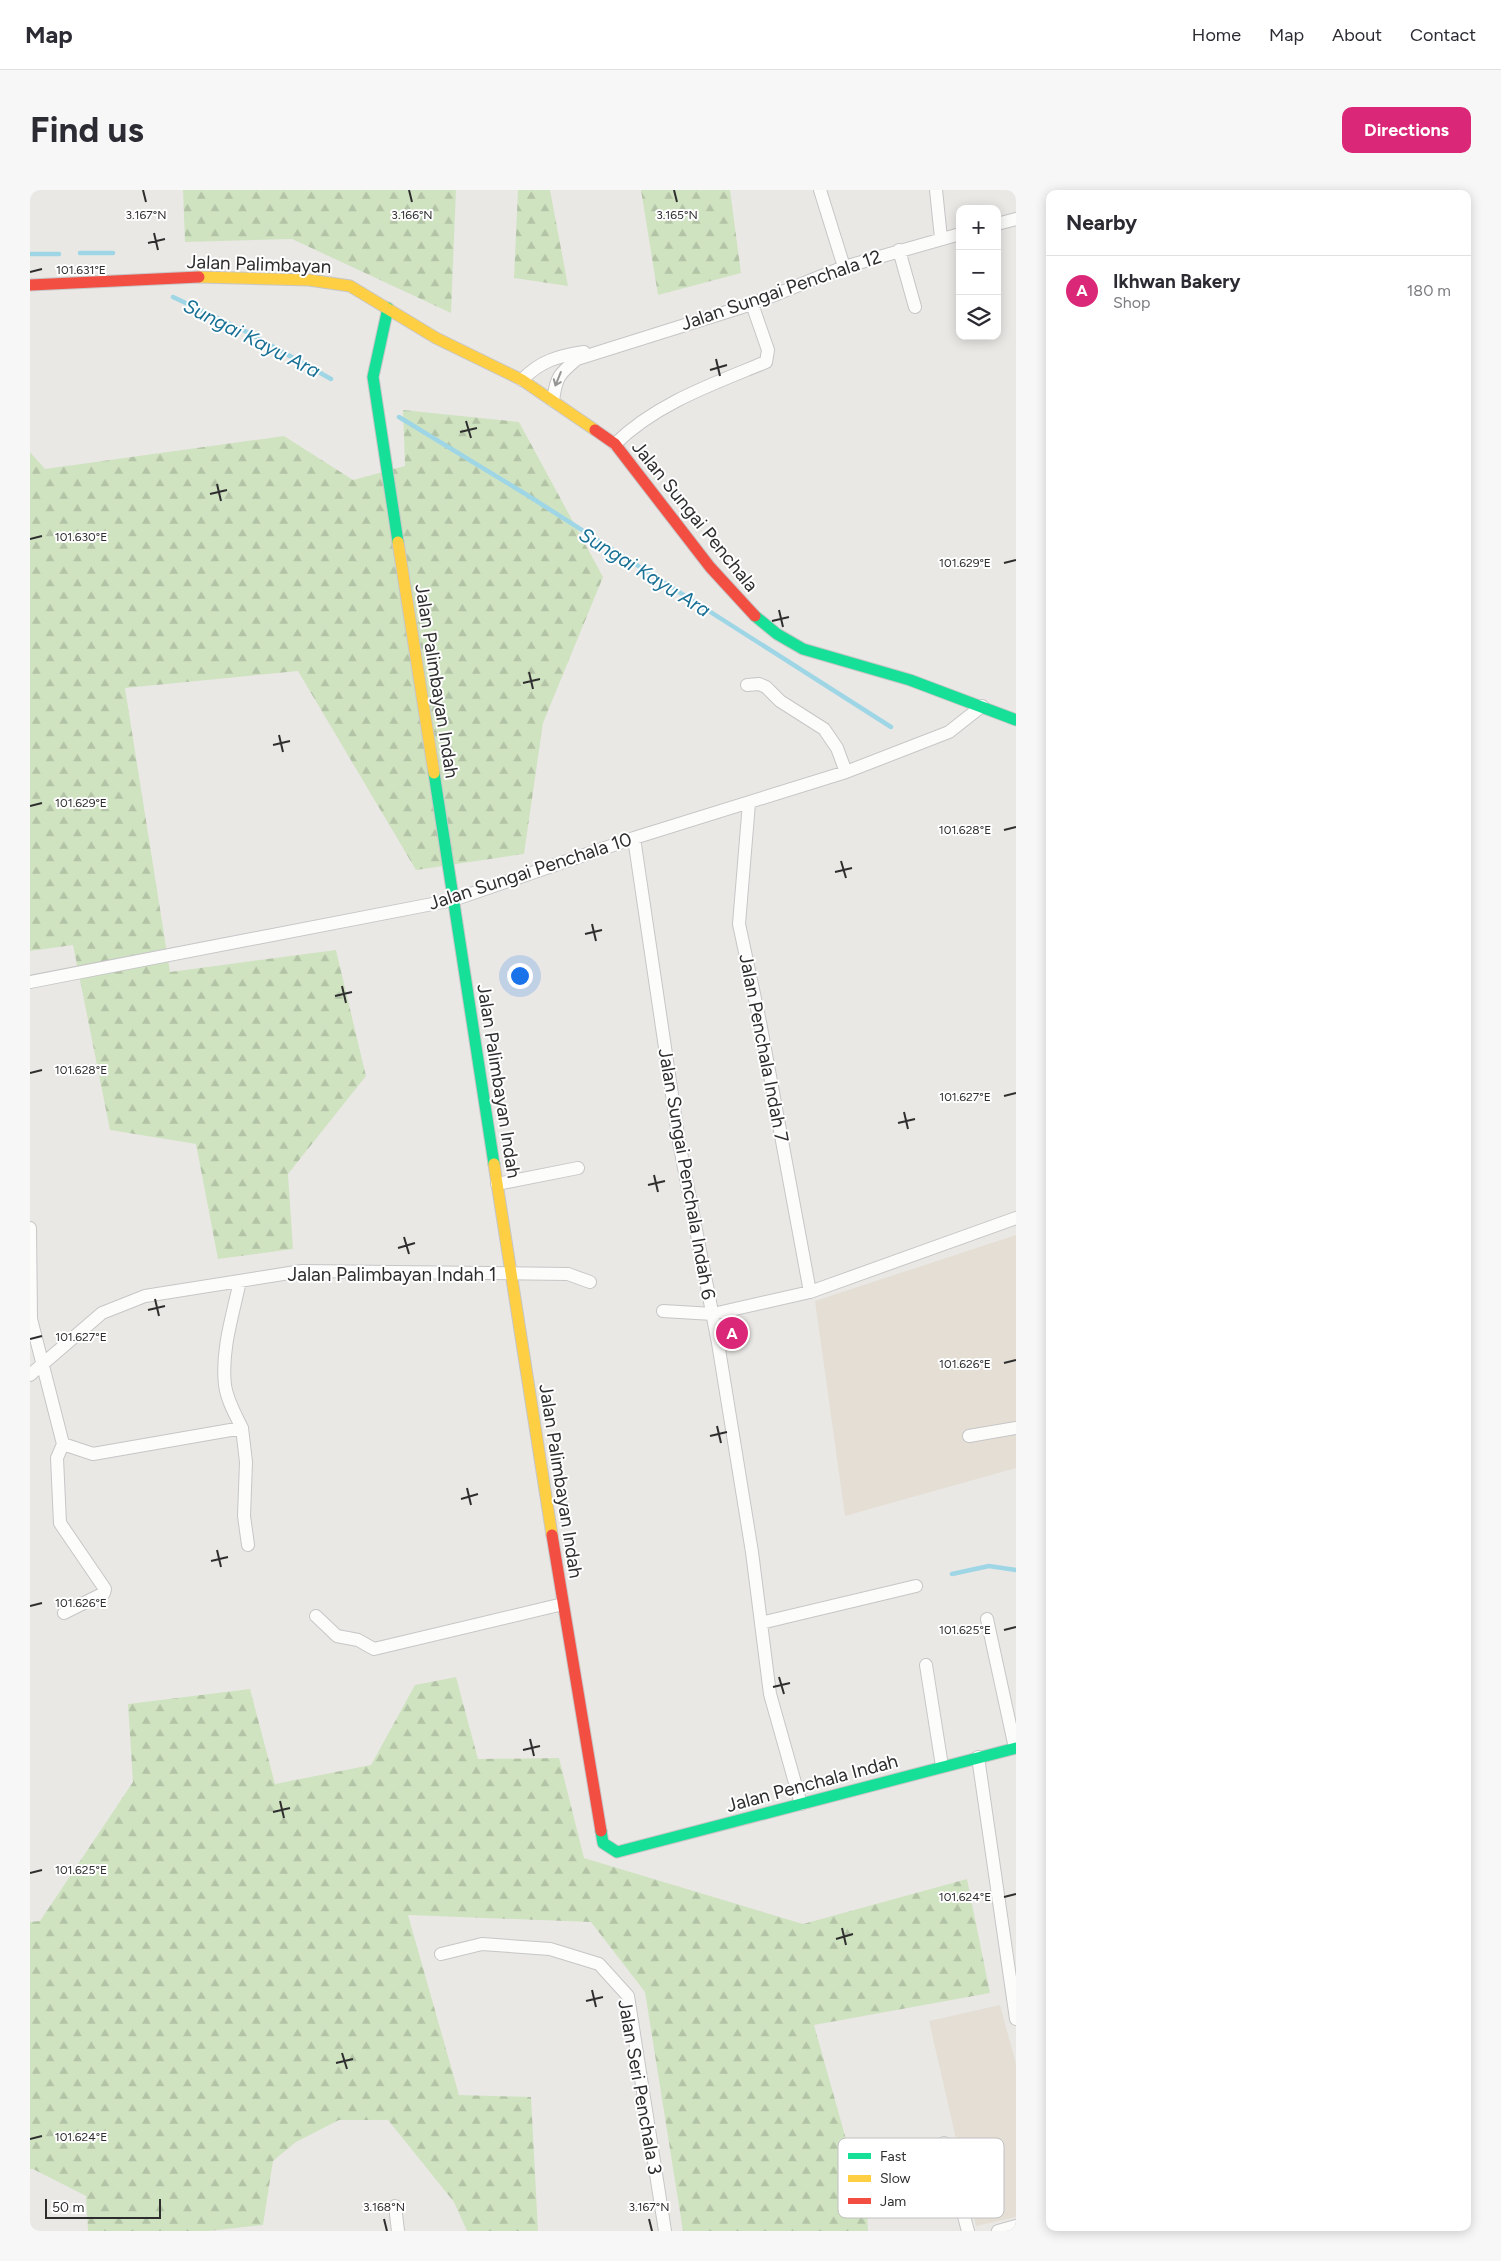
<!DOCTYPE html>
<meta charset="utf-8">
<style>
:root{--surface:#fff;--page:#f7f7f7;--text:#2b2b33;--muted:#7c7c81;--line:#e1e1e2;--accent:#db2777}
body{margin:0;font-family:Figtree,sans-serif;background:var(--page);color:var(--text)}
.controls{position:absolute;right:15px;top:15px;display:grid;overflow:hidden;border-radius:10px;box-shadow:0 2px 12px #0003}
.controls button{width:45px;height:45px;display:grid;place-items:center;padding:0;border:0;border-bottom:1px solid var(--line);background:var(--surface);color:var(--text);font:25px sans-serif}
.scale{position:absolute;left:15px;bottom:12px;width:116px;box-sizing:border-box;padding-left:5px;border:2px solid #2e2e2e;border-top:0;font-size:14px;line-height:18px;white-space:nowrap;color:#2e2e2e;-webkit-text-stroke:4px #fff;paint-order:stroke}
.you{position:absolute;left:489px;top:785px;width:18px;height:18px;margin:-12px;border:4px solid #fff;border-radius:50%;background:#1a73e8;box-shadow:0 0 0 8px #1a73e833}
.badge{display:grid;place-items:center;width:32px;height:32px;border-radius:50%;background:var(--accent);color:#fff;font-size:16px;font-weight:700}
.pin{position:absolute;translate:-50% -50%;border:2px solid #fff;box-shadow:0 1px 5px #0006}
.list{margin:0;padding:0;list-style:none}
h2{display:flex;justify-content:space-between;align-items:center;height:65px;margin:0;padding:0 20px;font-size:21px}
h2 small{font-size:16px;font-weight:400;color:var(--muted)}
.list li{display:grid;grid-template-columns:32px 1fr auto;gap:15px;align-items:center;box-sizing:border-box;height:70px;padding:0 20px;border-top:1px solid var(--line)}
.list b{display:block;font-size:19px;white-space:nowrap}
.list p{margin:0;font-size:16px;white-space:nowrap;color:var(--muted)}
.list em{font-size:16px;font-style:normal;color:var(--muted)}
.icon{flex:none;width:28px;height:28px;fill:none;stroke:currentColor;stroke-width:2;stroke-linecap:round;stroke-linejoin:round}
.map{position:relative;flex:none;width:986px;height:2041px;overflow:hidden;border-radius:10px}
header{display:flex;align-items:center;gap:30px;box-sizing:border-box;height:70px;padding:0 25px;background:var(--surface);border-bottom:1px solid var(--line)}
header strong{font-size:24px}
nav{display:flex;gap:28px;margin-inline-start:auto;font-size:18px}
.intro{display:flex;align-items:center;justify-content:space-between;box-sizing:border-box;height:120px;padding:0 30px}
h1{margin:0;font-size:35px}
.button{padding:12px 22px;border-radius:10px;background:var(--accent);color:#fff;font-size:18px;font-weight:700}
main{display:flex;gap:30px;padding:0 30px}
aside{flex:1;background:var(--surface);border-radius:10px;box-shadow:0 2px 12px #0003}
.map>svg:first-child{display:block}
.education{fill:#e4ded4}
.forest{fill:url(#forest-firs)}
.lines{fill:none;stroke-linecap:round;stroke-linejoin:round}
.stream{stroke:#9fd6e6;stroke-width:4.5}
.street-casing{stroke:#c7c6c7;stroke-width:14}
.fast-casing{stroke:#c7c6c7;stroke-width:13}
.slow-casing{stroke:#c7c6c7;stroke-width:13}
.jam-casing{stroke:#c7c6c7;stroke-width:13}
.street{stroke:#fcfcfb;stroke-width:12}
.fast{stroke:#16e098;stroke-width:11}
.slow{stroke:#ffcf43;stroke-width:11}
.jam{stroke:#f24e42;stroke-width:11}
.oneway{stroke:#959594}
.ticks{fill:none;stroke:#2e2e2e;stroke-width:2}
.labels{text-anchor:middle;dominant-baseline:central;stroke-width:4;stroke-linejoin:round;paint-order:stroke}
.street-label{font-size:19px;fill:#2e2e2e;stroke:#fff}
.water-label{font-size:20px;font-style:italic;fill:#197196;stroke:#fff}
.key{fill:#fff;stroke:#c0c0c0;stroke-width:1}
.key-label{font-size:14px;fill:#2e2e2e}
.ticks-label{font-size:12px;text-anchor:middle;fill:#2e2e2e;stroke:#fff;stroke-width:4;stroke-linejoin:round;paint-order:stroke}
</style>
<header>
<strong>Map</strong>
<nav><a>Home</a><a>Map</a><a>About</a><a>Contact</a></nav>
</header>
<div class="intro"><h1>Find us</h1><a class="button">Directions</a></div>
<main>
<div class="map">
<svg width="986" height="2041" viewBox="0 0 986 2041">
<defs>
<pattern id="forest-firs" width="22" height="20" patternUnits="userSpaceOnUse" patternTransform="scale(1.25)"><rect width="22" height="20" fill="#d0e3c1"/><path d="M5 1l3.5 6h-7zM16 11l3.5 6h-7z" fill="#b3c3a6"/></pattern>
</defs>
<rect width="100%" height="100%" fill="#eae8e5"/>
<path class="education" d="M986 1045V1278L815 1326 785 1111Z
M970 1815 986 1874V2027L946 2036 899 1831Z"/>
<path class="forest" d="M153 0H426L421 123 262 49 155 52Z
M488 0H520L538 96 484 88Z
M611 0H700L711 83 628 105Z
M373 220 489 232 573 387 513 533 494 664 386 680 268 481 95 498 140 782 306 760 336 886 258 984 263 1059 188 1069 166 954 80 940 43 755 0 761V262L15 279 254 246 323 290 375 276Z
M426 1487 448 1569 529 1568 554 1668 773 1734 937 1689 960 1803 784 1835 837 2024 838 2041H653L615 1802 561 1732 378 1725 429 1905 501 1907 508 2041H437L424 2012 358 1930H309L266 1952 243 1971 233 2035 178 2041H58L56 2006 3 1979H0V1732L10 1731 103 1592 98 1514 220 1499 245 1594 341 1575 385 1495Z"/>
<g class="lines">
<path class="stream" d="M50 63H83
M0 64H29
M143 107 217 142 301 189
M369 227 497 305 861 537
M922 1384 959 1376 986 1380"/>
<defs>
<path id="street" d="M790 0 814 77
M906 0 911 48
M967 34 986 29
M869 60 885 117
M492 190C510 171 528 166 554 162
M523 211C526 187 529 184 547 169L722 114 814 77 930 44
M585 254C627 213 683 194 736 172L738 160 722 114
M717 495 729 494 736 497 750 511 794 539 807 558 816 582
M719 613 709 734 730 832 780 1102
M604 648 649 952 688 1153 722 1362 740 1504 771 1614
M0 792 423 710 604 648 816 582 919 542 952 516
M467 994 548 978
M0 1038 1 1129 33 1254 63 1264 212 1238 216 1272 214 1326 218 1355
M210 1091C203 1124 191 1160 195 1195 197 1210 205 1224 212 1238
M633 1121 683 1124 780 1102 986 1028
M0 1185 72 1123 115 1106 272 1081 538 1084 560 1092
M939 1246 986 1238
M33 1254 27 1268 30 1333 75 1399 74 1403 34 1423
M286 1426 307 1446 328 1450 344 1459 533 1414
M957 1429 985 1558
M731 1433 886 1396
M896 1475 912 1576
M948 1567 986 1829
M411 1764 452 1754 520 1759 569 1774 598 1806 635 2041
M914 1953 938 2041
M365 2016 368 2041
M968 2041 986 2036"/>
<path id="fast" d="M358 118 343 187 368 352
M725 426 747 444 773 459 880 490 986 530
M404 583 464 974
M571 1641 573 1653 587 1662 986 1558"/>
<path id="slow" d="M169 87 279 90 320 96 406 148 492 190 565 240
M368 352 404 583
M464 974 522 1345"/>
<path id="jam" d="M0 95 169 87
M565 240 585 254 680 377 725 426
M522 1345 571 1641"/>
</defs>
<use href="#street" class="street-casing"/>
<use href="#fast" class="fast-casing"/>
<use href="#slow" class="slow-casing"/>
<use href="#jam" class="jam-casing"/>
<use href="#street" class="street"/>
<use href="#fast" class="fast"/>
<use href="#slow" class="slow"/>
<use href="#jam" class="jam"/>
</g>
<defs><path id="oneway-shaft" d="M-6 0H5M1.5-3L5.5 0L1.5 3" fill="none" stroke-width="1.6" stroke-linecap="round" stroke-linejoin="round" transform="scale(1.25)"/></defs>
<use class="oneway" href="#oneway-shaft" transform="translate(528 189) rotate(112)"/>
<path class="ticks" d="M113 0 116 12M379 0 382 12M644 0 647 12M124 43 128 60M118 53 135 49M0 82 12 79M686 169 690 186M680 180 697 175M436 231 441 248M430 242 447 238M187 294 191 311M180 304 197 300M0 349 12 346M974 373 986 370M749 420 753 437M742 431 759 427M499 482 503 499M493 493 510 489M249 545 253 562M243 555 260 551M0 616 12 613M974 640 986 637M811 671 816 688M805 682 822 678M562 734 566 751M555 744 572 740M312 796 316 813M305 806 322 802M0 883 12 880M974 906 986 903M874 922 878 939M868 933 885 929M624 985 628 1002M618 995 635 991M374 1047 379 1064M368 1058 385 1053M125 1109 129 1126M118 1120 135 1116M0 1149 12 1146M974 1173 986 1170M687 1236 691 1253M680 1246 697 1242M437 1298 441 1315M431 1309 448 1304M187 1360 191 1377M181 1371 198 1367M0 1416 12 1413M974 1440 986 1437M749 1487 754 1504M743 1497 760 1493M500 1549 504 1566M493 1560 510 1556M250 1611 254 1628M243 1622 260 1618M0 1683 12 1680M974 1707 986 1704M812 1738 816 1755M806 1749 823 1744M562 1800 566 1817M556 1811 573 1807M312 1863 317 1879M306 1873 323 1869M0 1949 12 1946M354 2029 357 2041M619 2029 622 2041"/>
<g class="labels">
<g class="street-label">
<text transform="translate(229 74) rotate(2)">Jalan Palimbayan</text>
<text transform="translate(751 100) rotate(-19)">Jalan Sungai Penchala 12</text>
<text transform="translate(665 326) rotate(51)">Jalan Sungai Penchala</text>
<text transform="translate(407 491) rotate(81)">Jalan Palimbayan Indah</text>
<text transform="translate(500 681) rotate(-18)">Jalan Sungai Penchala 10</text>
<text transform="translate(734 858) rotate(79)">Jalan Penchala Indah 7</text>
<text transform="translate(469 891) rotate(81)">Jalan Palimbayan Indah</text>
<text transform="translate(657 984) rotate(80)">Jalan Sungai Penchala Indah 6</text>
<text x="362" y="1084">Jalan Palimbayan Indah 1</text>
<text transform="translate(531 1291) rotate(81)">Jalan Palimbayan Indah</text>
<text transform="translate(782 1593) rotate(-15)">Jalan Penchala Indah</text>
<text transform="translate(610 1897) rotate(80)">Jalan Seri Penchala 3</text>
</g>
<g class="water-label">
<text transform="translate(222 148) rotate(27)">Sungai Kayu Ara</text>
<text transform="translate(615 382) rotate(32)">Sungai Kayu Ara</text>
</g>
</g>
<rect x="808" y="1948" width="166" height="80" rx="8" class="key"/>
<rect x="818" y="1963" width="23" height="6" fill="#16e098"/>
<rect x="818" y="1985" width="23" height="7" fill="#ffcf43"/>
<rect x="818" y="2008" width="23" height="6" fill="#f24e42"/>
<g class="key-label">
<text x="850" y="1971">Fast</text>
<text x="850" y="1993">Slow</text>
<text x="850" y="2016">Jam</text>
</g>
<g class="ticks-label">
<text x="647" y="29">3.165°N</text>
<text x="116" y="29">3.167°N</text>
<text x="382" y="29">3.166°N</text>
<text x="51" y="84">101.631°E</text>
<text x="51" y="351">101.630°E</text>
<text x="935" y="377">101.629°E</text>
<text x="51" y="617">101.629°E</text>
<text x="935" y="644">101.628°E</text>
<text x="51" y="884">101.628°E</text>
<text x="935" y="911">101.627°E</text>
<text x="51" y="1151">101.627°E</text>
<text x="935" y="1178">101.626°E</text>
<text x="51" y="1417">101.626°E</text>
<text x="935" y="1444">101.625°E</text>
<text x="51" y="1684">101.625°E</text>
<text x="935" y="1711">101.624°E</text>
<text x="51" y="1951">101.624°E</text>
<text x="354" y="2021">3.168°N</text>
<text x="619" y="2021">3.167°N</text>
</g>
</svg>
<div class="controls">
<button>+</button>
<button>−</button>
<button><svg class="icon" aria-label="layers" viewBox="0 0 24 24"><path d="M12 4l9 5-9 5-9-5zM3 14l9 5 9-5"/></svg></button>
</div>
<div class="scale">50 m</div>
<div class="you"></div>
<div class="pin badge" style="left:702px;top:1143px">A</div>
</div>
<aside>
<h2>Nearby<small></small></h2>
<ul class="list">
<li><span class="badge">A</span><div><b>Ikhwan Bakery</b><p>Shop</p></div><em>180 m</em></li>
</ul>
</aside>
</main>
